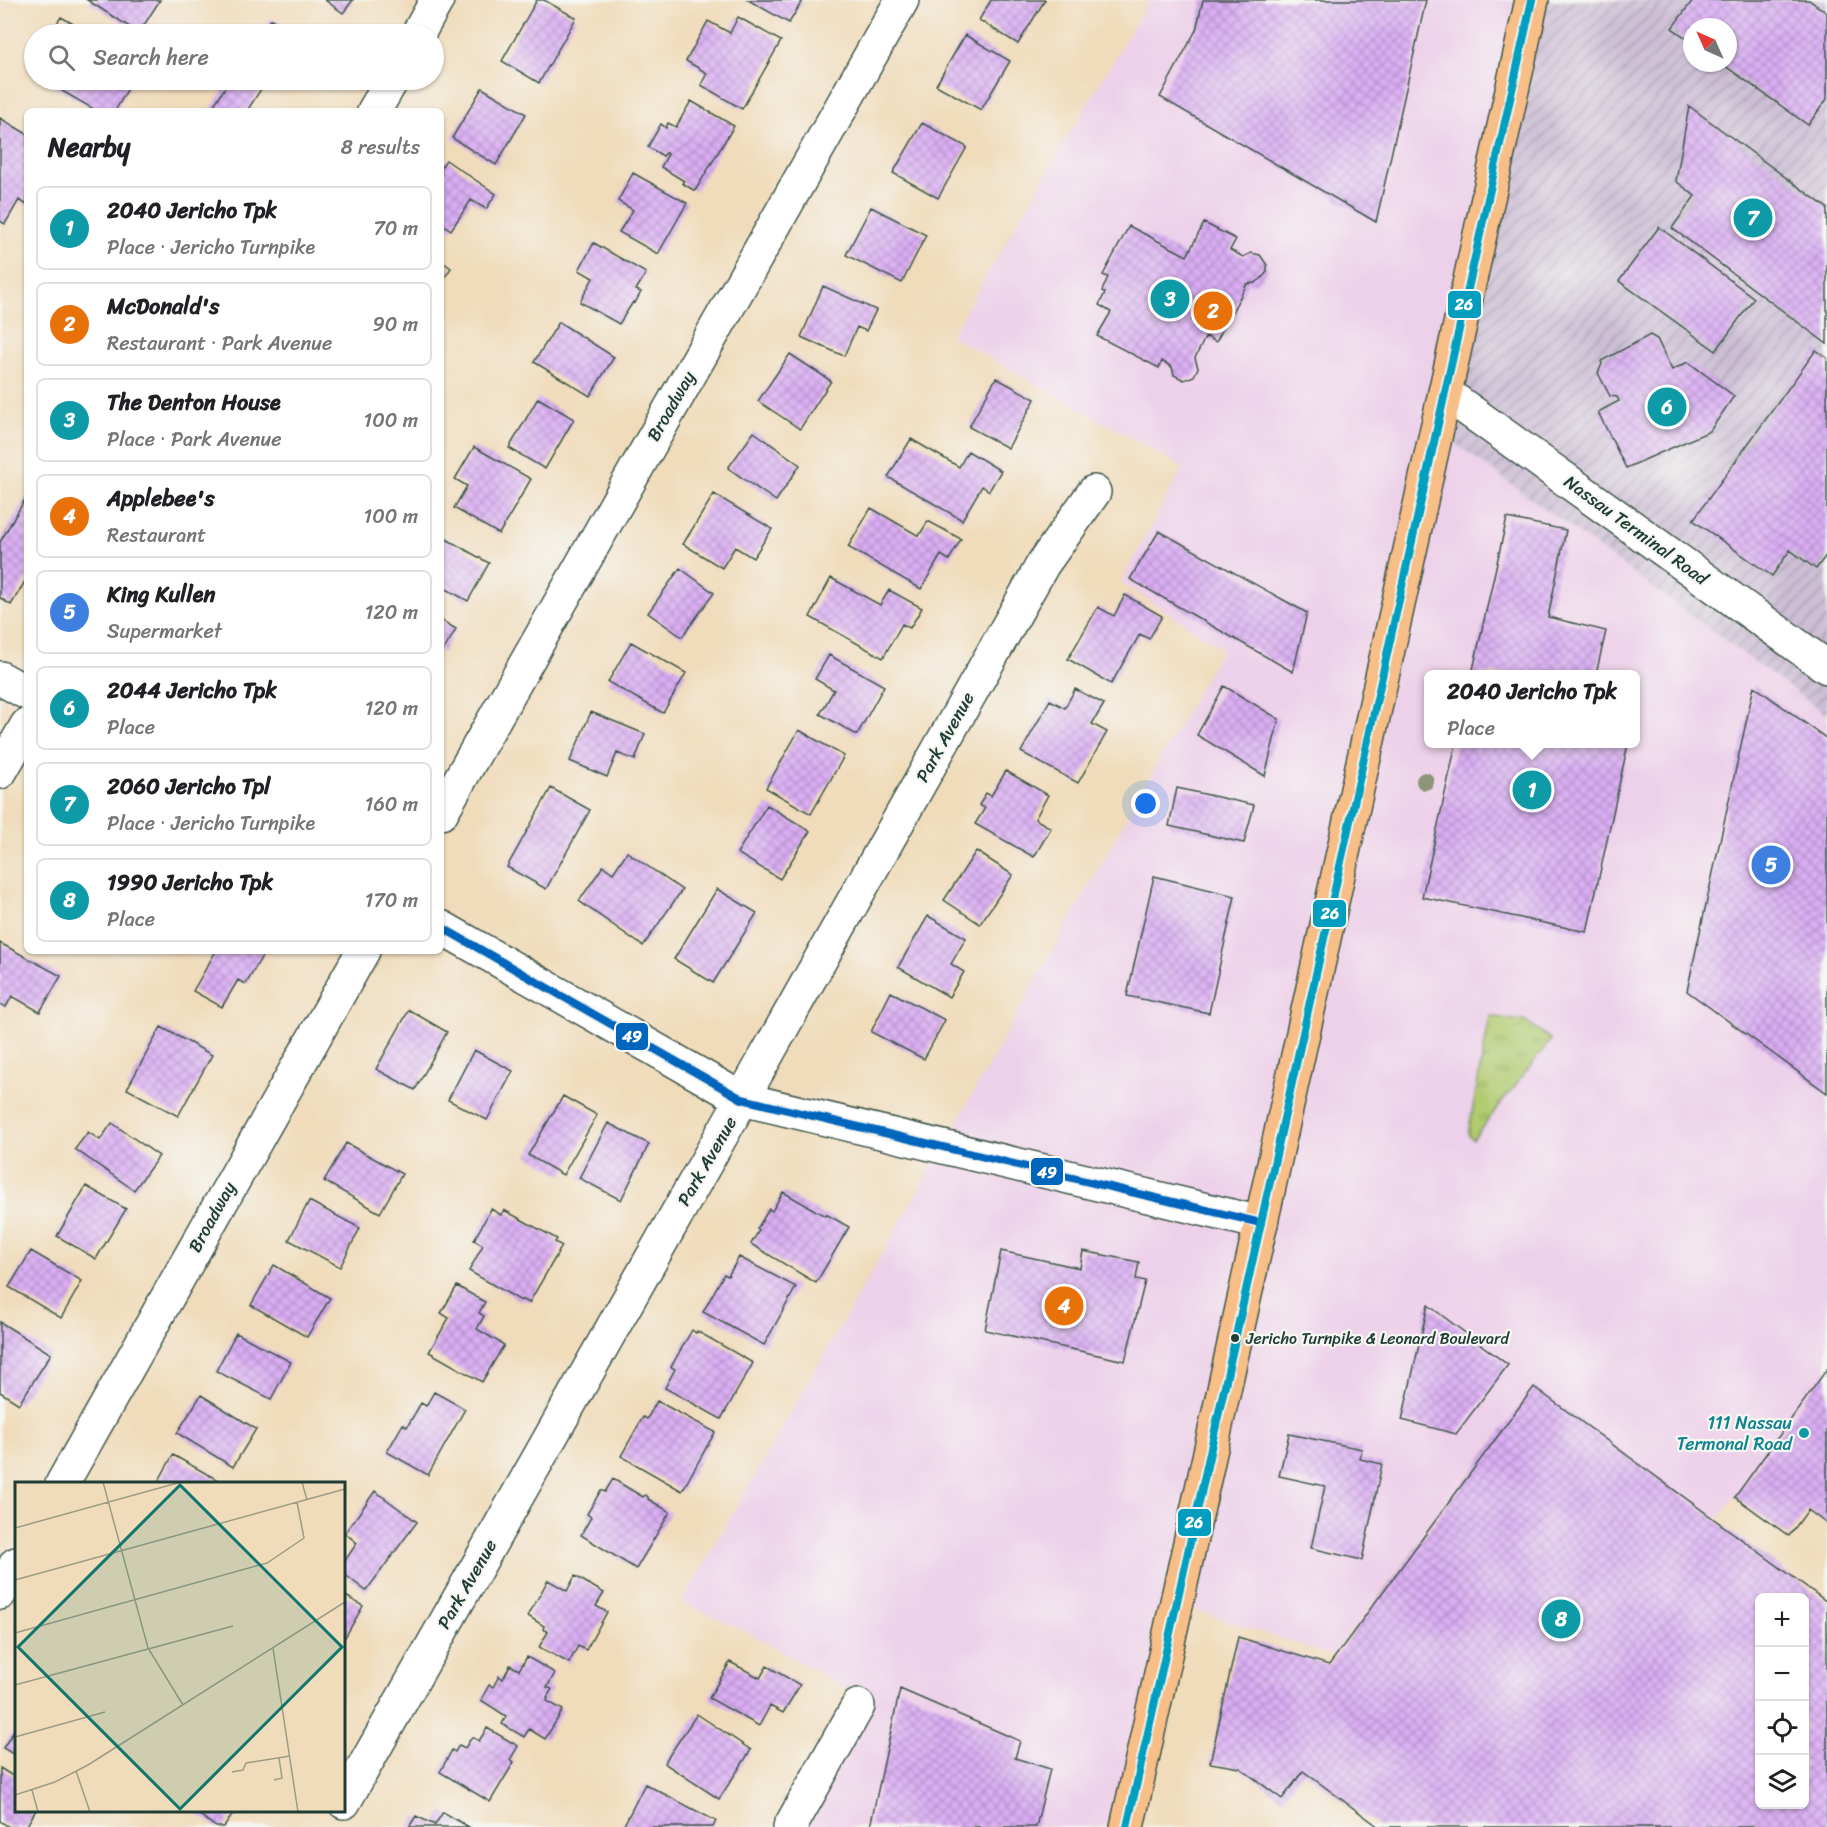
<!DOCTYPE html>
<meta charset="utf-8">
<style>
:root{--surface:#fff;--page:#f2f2f2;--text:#202124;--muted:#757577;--line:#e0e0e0;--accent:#7c3aed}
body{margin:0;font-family:Sriracha,sans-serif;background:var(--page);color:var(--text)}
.controls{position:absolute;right:18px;bottom:18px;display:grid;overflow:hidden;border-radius:9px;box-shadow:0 2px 4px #0004}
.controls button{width:54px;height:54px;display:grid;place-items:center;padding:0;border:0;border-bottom:2px solid var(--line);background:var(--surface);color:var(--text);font:30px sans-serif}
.compass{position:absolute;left:1683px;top:18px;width:54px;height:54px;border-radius:50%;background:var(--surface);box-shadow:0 2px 4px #0004;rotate:315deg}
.you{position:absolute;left:1146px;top:804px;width:21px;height:21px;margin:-15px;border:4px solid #fff;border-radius:50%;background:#1a73e8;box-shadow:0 0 0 9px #1a73e833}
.badge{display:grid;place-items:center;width:39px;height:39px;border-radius:50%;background:var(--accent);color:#fff;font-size:20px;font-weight:700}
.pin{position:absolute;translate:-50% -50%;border:3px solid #fff;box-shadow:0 2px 6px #0006}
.popup{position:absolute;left:1424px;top:670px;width:216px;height:78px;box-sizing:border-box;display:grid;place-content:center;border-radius:9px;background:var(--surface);filter:drop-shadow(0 2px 4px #0005);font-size:20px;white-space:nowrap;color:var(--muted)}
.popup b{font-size:22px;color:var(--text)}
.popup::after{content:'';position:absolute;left:50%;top:100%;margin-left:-12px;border:12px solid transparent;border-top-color:var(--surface)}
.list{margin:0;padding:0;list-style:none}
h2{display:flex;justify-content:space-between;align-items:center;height:78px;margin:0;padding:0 24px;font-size:26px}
h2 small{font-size:20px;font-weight:400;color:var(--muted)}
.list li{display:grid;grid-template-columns:39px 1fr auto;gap:18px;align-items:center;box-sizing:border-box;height:84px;margin:0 12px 12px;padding:0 12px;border:2px solid var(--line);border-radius:9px}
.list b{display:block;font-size:22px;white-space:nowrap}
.list p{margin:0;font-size:20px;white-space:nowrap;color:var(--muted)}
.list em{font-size:20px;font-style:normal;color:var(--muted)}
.icon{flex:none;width:33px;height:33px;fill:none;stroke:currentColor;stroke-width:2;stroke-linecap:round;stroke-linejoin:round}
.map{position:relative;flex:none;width:1827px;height:1827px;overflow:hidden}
.search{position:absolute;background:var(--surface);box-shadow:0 2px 4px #0004;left:24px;top:24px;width:420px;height:66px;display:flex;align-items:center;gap:15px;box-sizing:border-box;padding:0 21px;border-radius:33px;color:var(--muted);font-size:22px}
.panel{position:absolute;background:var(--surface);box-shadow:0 2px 4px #0004;left:24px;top:108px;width:420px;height:846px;border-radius:9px}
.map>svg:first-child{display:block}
.built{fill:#edd0e9;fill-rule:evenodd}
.industrial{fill:url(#industrial-furrows);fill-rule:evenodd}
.grass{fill:url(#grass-tufts);stroke:#688452;stroke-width:1.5}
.building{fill:url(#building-cross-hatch);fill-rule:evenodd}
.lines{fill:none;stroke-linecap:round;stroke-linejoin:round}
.minor-casing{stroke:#3e5548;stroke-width:36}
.primary-casing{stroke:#3e5548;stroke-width:36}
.minor{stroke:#fff;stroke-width:33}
.primary{stroke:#f7be88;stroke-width:33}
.bus-1-casing{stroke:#f6f6f2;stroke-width:12}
.bus-2-casing{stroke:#f6f6f2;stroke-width:12}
.bus-1{stroke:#0065bd;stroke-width:8}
.bus-2{stroke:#039ebf;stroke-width:8}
.tree{fill:#8d9477}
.bus-dot{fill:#1f3d34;stroke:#f6f6f2;stroke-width:2}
.culture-dot{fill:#0f9aa8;stroke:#f6f6f2;stroke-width:2}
.labels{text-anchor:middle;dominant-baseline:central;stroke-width:4.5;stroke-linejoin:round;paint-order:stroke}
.bus-label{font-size:16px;fill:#1f3d34;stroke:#f6f6f2;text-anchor:start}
.street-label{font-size:18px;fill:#1f3d34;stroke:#f6f6f2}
.culture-label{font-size:18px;fill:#0d838f;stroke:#f6f6f2;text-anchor:end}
.inset-road{fill:none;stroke:#9c9c85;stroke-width:1.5}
.view{fill:#0f766e;fill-opacity:0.15;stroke:#0f766e;stroke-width:3}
.inset-edge{fill:none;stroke:#1f3d34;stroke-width:3}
.line-badge{stroke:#f6f6f2;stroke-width:2}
.badge-label{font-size:16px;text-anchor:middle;font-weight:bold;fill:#fff}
</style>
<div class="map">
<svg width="1827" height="1827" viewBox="0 0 1827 1827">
<defs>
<pattern id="industrial-furrows" width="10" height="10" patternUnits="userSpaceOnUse" patternTransform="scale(1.5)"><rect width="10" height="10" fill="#ccbed4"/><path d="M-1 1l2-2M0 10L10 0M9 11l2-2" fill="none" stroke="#a59cad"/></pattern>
<pattern id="grass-tufts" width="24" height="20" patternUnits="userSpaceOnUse" patternTransform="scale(1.5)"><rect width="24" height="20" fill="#b1cb70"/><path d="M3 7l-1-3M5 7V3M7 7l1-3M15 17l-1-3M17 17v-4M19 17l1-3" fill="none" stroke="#8fa65d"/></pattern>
<pattern id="building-cross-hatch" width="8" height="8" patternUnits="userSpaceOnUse" patternTransform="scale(1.5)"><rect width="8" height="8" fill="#dbaef4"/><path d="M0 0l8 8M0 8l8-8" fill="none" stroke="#b18fc6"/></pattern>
</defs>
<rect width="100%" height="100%" fill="#f6f6f2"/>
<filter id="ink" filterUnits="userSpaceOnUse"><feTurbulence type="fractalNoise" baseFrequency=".0167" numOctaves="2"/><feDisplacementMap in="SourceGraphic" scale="12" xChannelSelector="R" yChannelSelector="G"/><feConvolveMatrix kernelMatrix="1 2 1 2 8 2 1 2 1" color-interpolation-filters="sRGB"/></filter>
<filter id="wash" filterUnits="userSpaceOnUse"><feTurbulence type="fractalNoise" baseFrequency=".008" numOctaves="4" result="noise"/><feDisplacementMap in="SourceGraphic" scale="24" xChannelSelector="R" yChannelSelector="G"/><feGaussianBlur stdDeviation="1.35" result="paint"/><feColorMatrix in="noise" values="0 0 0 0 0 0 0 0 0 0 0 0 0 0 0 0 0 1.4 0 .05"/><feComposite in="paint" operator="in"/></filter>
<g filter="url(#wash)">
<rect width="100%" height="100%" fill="#f0dcbb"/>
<path class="built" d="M1149 0H1532L1437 430 1827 715V1369L1717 1521 1534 1387 1333 1656 1177 1604 1127 1827H799L867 1701 755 1636 682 1602 929 1172 1222 648 1121 582 1183 467 951 336ZM1428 674H1636V744H1428Z"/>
<path class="industrial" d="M1532 0H1827V715L1437 430ZM1692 27H1728V63H1692Z"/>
<path class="grass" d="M1490 1016 1527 1022 1551 1040 1473 1139 1468 1134Z"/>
<g id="blocks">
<path class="building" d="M87 0H160L139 33Z
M325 0H353L343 13Z
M537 0H544L576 18 539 83 502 61Z
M748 0H803L789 23Z
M991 0H1045L1018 44 979 20Z
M1203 0H1426L1376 222 1160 97 1196 30Z
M1693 0H1809L1827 13V99L1808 125 1721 63H1728V27H1692V42L1672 28Z
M61 17 91 34H50Z
M738 17 781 41 742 109 701 85 707 73 686 61 708 21 730 33Z
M271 19 295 34H261Z
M965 35 1010 61 981 110 936 85Z
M43 80H125L131 83 115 111H97Z
M230 80H246L261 89 247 111H210Z
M482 88 526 114 496 165 452 138Z
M691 101 734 126 695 191 682 183 684 181 661 167 668 154 666 153 663 156 648 147 661 124 666 128 668 123 676 127Z
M1689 106 1827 208V344L1672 228 1695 196 1676 181Z
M0 118 27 134V205L19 200 5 224 0 221Z
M922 123 967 147 938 198 893 173Z
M446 160 496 194 486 209 471 200 451 230 441 223V167Z
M633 173 687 203 658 254 619 232 633 210 618 201Z
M871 207 926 235 902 283 846 255Z
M1204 223 1236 239 1230 250 1243 257 1251 253 1260 255 1267 265V272L1261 279 1255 283 1247 284 1216 342 1206 336 1195 358 1198 368 1194 376 1184 380 1174 375 1172 367 1162 361 1159 368 1097 336 1111 312 1099 305 1105 293 1102 291 1108 277 1103 275 1129 226 1187 256Z
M1659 227 1754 298 1716 351 1619 281Z
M594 243 646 273 636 290 641 292 635 303 633 302 619 324 580 302 593 278 579 270Z
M441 261 451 268 441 284Z
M823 286 876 310 866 331 857 327 844 356 801 337Z
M559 322 614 357 590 396 534 362Z
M1650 335 1657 339 1672 370 1688 362 1734 396 1710 431 1626 468 1598 412 1619 401 1617 397 1610 396 1598 373 1602 364 1601 361Z
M1816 350 1827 358V554L1816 569 1790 550 1772 576 1693 520Z
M790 354 831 381 800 429 758 401Z
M996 378 1035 399 1008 448 969 427Z
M538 398 574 419 545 469 509 448Z
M754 432 800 465 776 501 728 468Z
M911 439 959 467 968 451 1001 471 989 491 982 486 962 520 888 477Z
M474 447 531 479 499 534 454 508 467 486 455 479Z
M714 494 772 529 753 558 735 547 722 568 683 544Z
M27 496V578L11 605 0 598V542Z
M871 508 919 536 928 521 961 539 949 560 941 555 921 589 848 547Z
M1507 518 1566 530 1548 617 1606 631 1596 674H1472Z
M1159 531 1307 613 1293 672 1130 579Z
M441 536 489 563 468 601 441 586Z
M680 568 714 593 682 637 648 613Z
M831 578 880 605 889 590 922 608 910 628 902 624 883 658 810 617Z
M1125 595 1162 616 1149 639 1140 634 1111 684 1068 659 1098 607 1114 616Z
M441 620 456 629 441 655Z
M631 642 686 673 663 713 608 682Z
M829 655 884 686 857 735 820 714 834 690 815 679Z
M1224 686 1279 719 1265 776 1197 735Z
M1754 686 1827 739V1093L1687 991Z
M1075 689 1104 704 1092 724 1107 732 1078 783 1021 752 1050 700 1065 708Z
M591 712 645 734 635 760 617 753 607 777 570 761Z
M799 730 844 756 811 814 766 788Z
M1456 744H1628L1587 932 1422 897Z
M1006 771 1048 795 1035 819 1051 828 1034 857 975 824 985 808 979 805 986 793 991 796Z
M551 788 590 810 546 889 507 867Z
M1177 788 1254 805 1244 843 1169 826Z
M767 805 810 831 780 879 737 853Z
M976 851 1013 875 980 924 944 900Z
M627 852 682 890 643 946 579 901 603 866 613 873Z
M1154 876 1235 896 1209 1013 1127 996Z
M717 889 757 913 713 983 674 959Z
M928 916 966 938 951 964 964 972 949 997 898 967Z
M0 943 61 976 40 1012 12 996 6 1007 0 1004Z
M216 951H265L246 984 238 980 222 1007 193 991Z
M891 992 945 1020 924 1059 871 1032Z
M409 1010 447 1032 415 1090 376 1069Z
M161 1027 212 1055 178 1116 127 1089Z
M474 1050 513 1071 487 1120 448 1100Z
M563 1096 597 1115 563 1175 528 1155Z
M112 1123 159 1156 134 1190 75 1149 88 1132 100 1140Z
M608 1123 649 1144 621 1200 579 1178Z
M346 1143 402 1174 380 1213 324 1181Z
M86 1186 126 1209 96 1259 57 1236Z
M783 1192 825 1216 826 1214 849 1227 816 1283 751 1244 759 1230 757 1229 769 1209 772 1211Z
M309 1201 360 1228 340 1267 289 1240Z
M491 1209 501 1215 504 1210 557 1239 555 1242 562 1246 529 1303 522 1299 521 1301 469 1271 483 1245 474 1240Z
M31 1251 82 1281 61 1318 9 1287Z
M1001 1251 1080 1268 1083 1251 1139 1262 1136 1279 1145 1281 1125 1361 985 1330Z
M739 1257 796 1287 764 1345 703 1312 724 1274 728 1276Z
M274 1265 330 1298 307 1337 251 1305Z
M457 1286 485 1302 479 1313 484 1316 477 1329 504 1345 482 1382 429 1352 449 1318 441 1313Z
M1428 1305 1508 1365 1456 1434 1402 1420Z
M0 1322 51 1354 19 1404 0 1392Z
M692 1330 696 1333 697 1331 753 1363 721 1419 665 1388 675 1369 671 1367Z
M236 1333 291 1362 271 1399 216 1371Z
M1827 1369V1524L1808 1510 1789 1536 1735 1497Z
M1534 1387 1827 1602V1827H1379L1303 1771 1282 1799 1240 1768 1210 1763 1238 1637 1329 1665ZM1760 1598H1804V1804H1760Z
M434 1392 465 1409 428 1475 387 1452 403 1424 407 1427 421 1403 426 1406Z
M201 1395 256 1429 233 1467 177 1433Z
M657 1401 715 1432 682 1491 621 1456 643 1417 647 1419Z
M1289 1434 1362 1449 1360 1459 1382 1464 1362 1560 1311 1548 1325 1486 1279 1476Z
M173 1455 225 1484H157Z
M613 1479 643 1497 645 1495 648 1497V1499L670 1512 636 1569 581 1535 591 1517 587 1514 601 1490 605 1492Z
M375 1491 417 1522 366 1591 344 1574V1562L357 1543 345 1533Z
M575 1576 604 1593 596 1606 607 1612 586 1650 578 1646 569 1663 539 1647 548 1632 543 1629 544 1626 528 1616 548 1580 567 1591Z
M344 1595 363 1606 344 1639Z
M527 1657 555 1673 547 1687 552 1689 547 1697 548 1698 547 1701 563 1710 545 1739 529 1729 524 1737 502 1724 506 1716 481 1700 489 1685 493 1687 499 1676 503 1679 510 1665 519 1670Z
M730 1662 760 1678 767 1666 800 1685 783 1713 770 1706 759 1726 709 1698Z
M900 1689 1020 1741 1015 1758 1050 1769 1036 1827H870Z
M697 1714 751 1750 719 1799 664 1763Z
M16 1727V1756L3 1748Z
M487 1728 518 1746 510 1760 514 1762 490 1802 440 1772 452 1750 455 1752 459 1745 465 1748 472 1737 479 1741Z
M0 1768 16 1778V1810H36L26 1827H9L0 1821Z
M645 1784 716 1821 713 1827H623Z
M193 1810H236L224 1827H216Z
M443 1812 469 1827H409L416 1816 435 1825Z"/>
</g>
</g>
<g filter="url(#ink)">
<use href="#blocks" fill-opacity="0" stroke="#3e5548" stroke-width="1.5"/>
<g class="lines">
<defs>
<path id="minor" d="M418 34 437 0
M374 111 392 80
M1445 393 1827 667
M0 678 27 693
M0 772 27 725
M441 813 902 0
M441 927 742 1099 1261 1223
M62 1484 363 951
M0 1593 16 1564
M344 1802 742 1099 1043 564 1094 492
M790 1827 858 1706"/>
<path id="primary" d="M1127 1827 1532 0"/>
</defs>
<use href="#minor" class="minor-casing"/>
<use href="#primary" class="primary-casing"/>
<use href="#minor" class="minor"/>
<use href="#primary" class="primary"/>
<defs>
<path id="bus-1" d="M441 927 742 1099 1261 1223"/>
<path id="bus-2" d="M1127 1827 1532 0"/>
</defs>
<use href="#bus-1" class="bus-1-casing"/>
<use href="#bus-2" class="bus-2-casing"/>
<use href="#bus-1" class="bus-1"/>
<use href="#bus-2" class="bus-2"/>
</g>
<circle class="tree" cx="1425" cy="781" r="9"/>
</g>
<circle class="bus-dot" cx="1235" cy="1338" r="5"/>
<circle class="culture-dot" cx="1804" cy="1433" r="6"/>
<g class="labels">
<g class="bus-label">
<text x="1246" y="1338">Jericho Turnpike &amp; Leonard Boulevard</text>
</g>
<g class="street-label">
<text transform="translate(671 406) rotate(-60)">Broadway</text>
<text transform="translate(1636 530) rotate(36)">Nassau Terminal Road</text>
<text transform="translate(945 737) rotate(-61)">Park Avenue</text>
<text transform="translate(707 1161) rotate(-60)">Park Avenue</text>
<text transform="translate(212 1217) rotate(-61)">Broadway</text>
<text transform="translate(467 1584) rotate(-60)">Park Avenue</text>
</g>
<g class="culture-label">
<text x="1792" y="1423">111 Nassau<tspan x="1792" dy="21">Termonal Road</tspan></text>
</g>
</g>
<g transform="translate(15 1482)">
<rect width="330" height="330" fill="#f0dcbb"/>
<path class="inset-road" d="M88 0 133 166 168 223M287 0 292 18M0 46 166 0M0 98 330 7M0 151 252 81 289 56 282 20M258 166 283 330M0 203 218 144M0 255 90 230M61 289 75 330M217 290 228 288 231 281 275 274M259 298 267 296 264 276M17 308 23 330M0 313 40 300 73 283 330 120"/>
<path class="view" d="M165 3 327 165 165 327 3 165Z"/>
<rect width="330" height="330" class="inset-edge"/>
</g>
<g class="line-badge">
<rect x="1447" y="290" width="35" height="29" rx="6" fill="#039ebf"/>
<rect x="1312" y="899" width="35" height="29" rx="6" fill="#039ebf"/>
<rect x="615" y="1022" width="34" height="29" rx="6" fill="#0065bd"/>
<rect x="1030" y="1157" width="34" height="29" rx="6" fill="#0065bd"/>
<rect x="1177" y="1508" width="35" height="29" rx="6" fill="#039ebf"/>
</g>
<g class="badge-label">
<text x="1464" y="310">26</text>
<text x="1330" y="919">26</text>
<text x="632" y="1042">49</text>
<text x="1047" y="1178">49</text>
<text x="1194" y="1528">26</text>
</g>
</svg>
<div class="controls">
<button>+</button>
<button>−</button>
<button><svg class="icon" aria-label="locate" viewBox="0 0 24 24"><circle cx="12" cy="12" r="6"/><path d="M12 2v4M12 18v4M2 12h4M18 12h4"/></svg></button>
<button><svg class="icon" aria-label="layers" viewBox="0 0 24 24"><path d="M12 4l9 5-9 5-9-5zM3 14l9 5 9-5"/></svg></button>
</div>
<svg class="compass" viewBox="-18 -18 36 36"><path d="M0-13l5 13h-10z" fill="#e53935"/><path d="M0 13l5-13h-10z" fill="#757577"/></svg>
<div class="you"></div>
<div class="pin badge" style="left:1532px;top:790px;background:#0f9aa8">1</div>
<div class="popup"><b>2040 Jericho Tpk</b>Place</div>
<div class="pin badge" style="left:1213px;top:311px;background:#e8710a">2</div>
<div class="pin badge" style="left:1170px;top:299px;background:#0f9aa8">3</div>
<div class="pin badge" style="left:1064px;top:1306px;background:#e8710a">4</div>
<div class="pin badge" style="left:1771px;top:865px;background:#3f7fe0">5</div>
<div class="pin badge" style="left:1667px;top:407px;background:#0f9aa8">6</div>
<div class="pin badge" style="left:1753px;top:218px;background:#0f9aa8">7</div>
<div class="pin badge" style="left:1561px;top:1619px;background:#0f9aa8">8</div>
<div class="search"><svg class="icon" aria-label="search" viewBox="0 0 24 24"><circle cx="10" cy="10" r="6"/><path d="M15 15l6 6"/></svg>Search here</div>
<section class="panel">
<h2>Nearby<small>8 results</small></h2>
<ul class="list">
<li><span class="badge" style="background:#0f9aa8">1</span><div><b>2040 Jericho Tpk</b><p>Place · Jericho Turnpike</p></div><em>70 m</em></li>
<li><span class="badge" style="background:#e8710a">2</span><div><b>McDonald's</b><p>Restaurant · Park Avenue</p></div><em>90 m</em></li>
<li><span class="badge" style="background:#0f9aa8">3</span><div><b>The Denton House</b><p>Place · Park Avenue</p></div><em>100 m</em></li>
<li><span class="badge" style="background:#e8710a">4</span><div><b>Applebee's</b><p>Restaurant</p></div><em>100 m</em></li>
<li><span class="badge" style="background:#3f7fe0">5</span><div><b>King Kullen</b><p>Supermarket</p></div><em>120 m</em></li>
<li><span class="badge" style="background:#0f9aa8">6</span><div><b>2044 Jericho Tpk</b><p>Place</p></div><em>120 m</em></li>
<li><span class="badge" style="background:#0f9aa8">7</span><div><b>2060 Jericho Tpl</b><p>Place · Jericho Turnpike</p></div><em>160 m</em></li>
<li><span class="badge" style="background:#0f9aa8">8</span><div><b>1990 Jericho Tpk</b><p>Place</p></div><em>170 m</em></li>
</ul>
</section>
</div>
